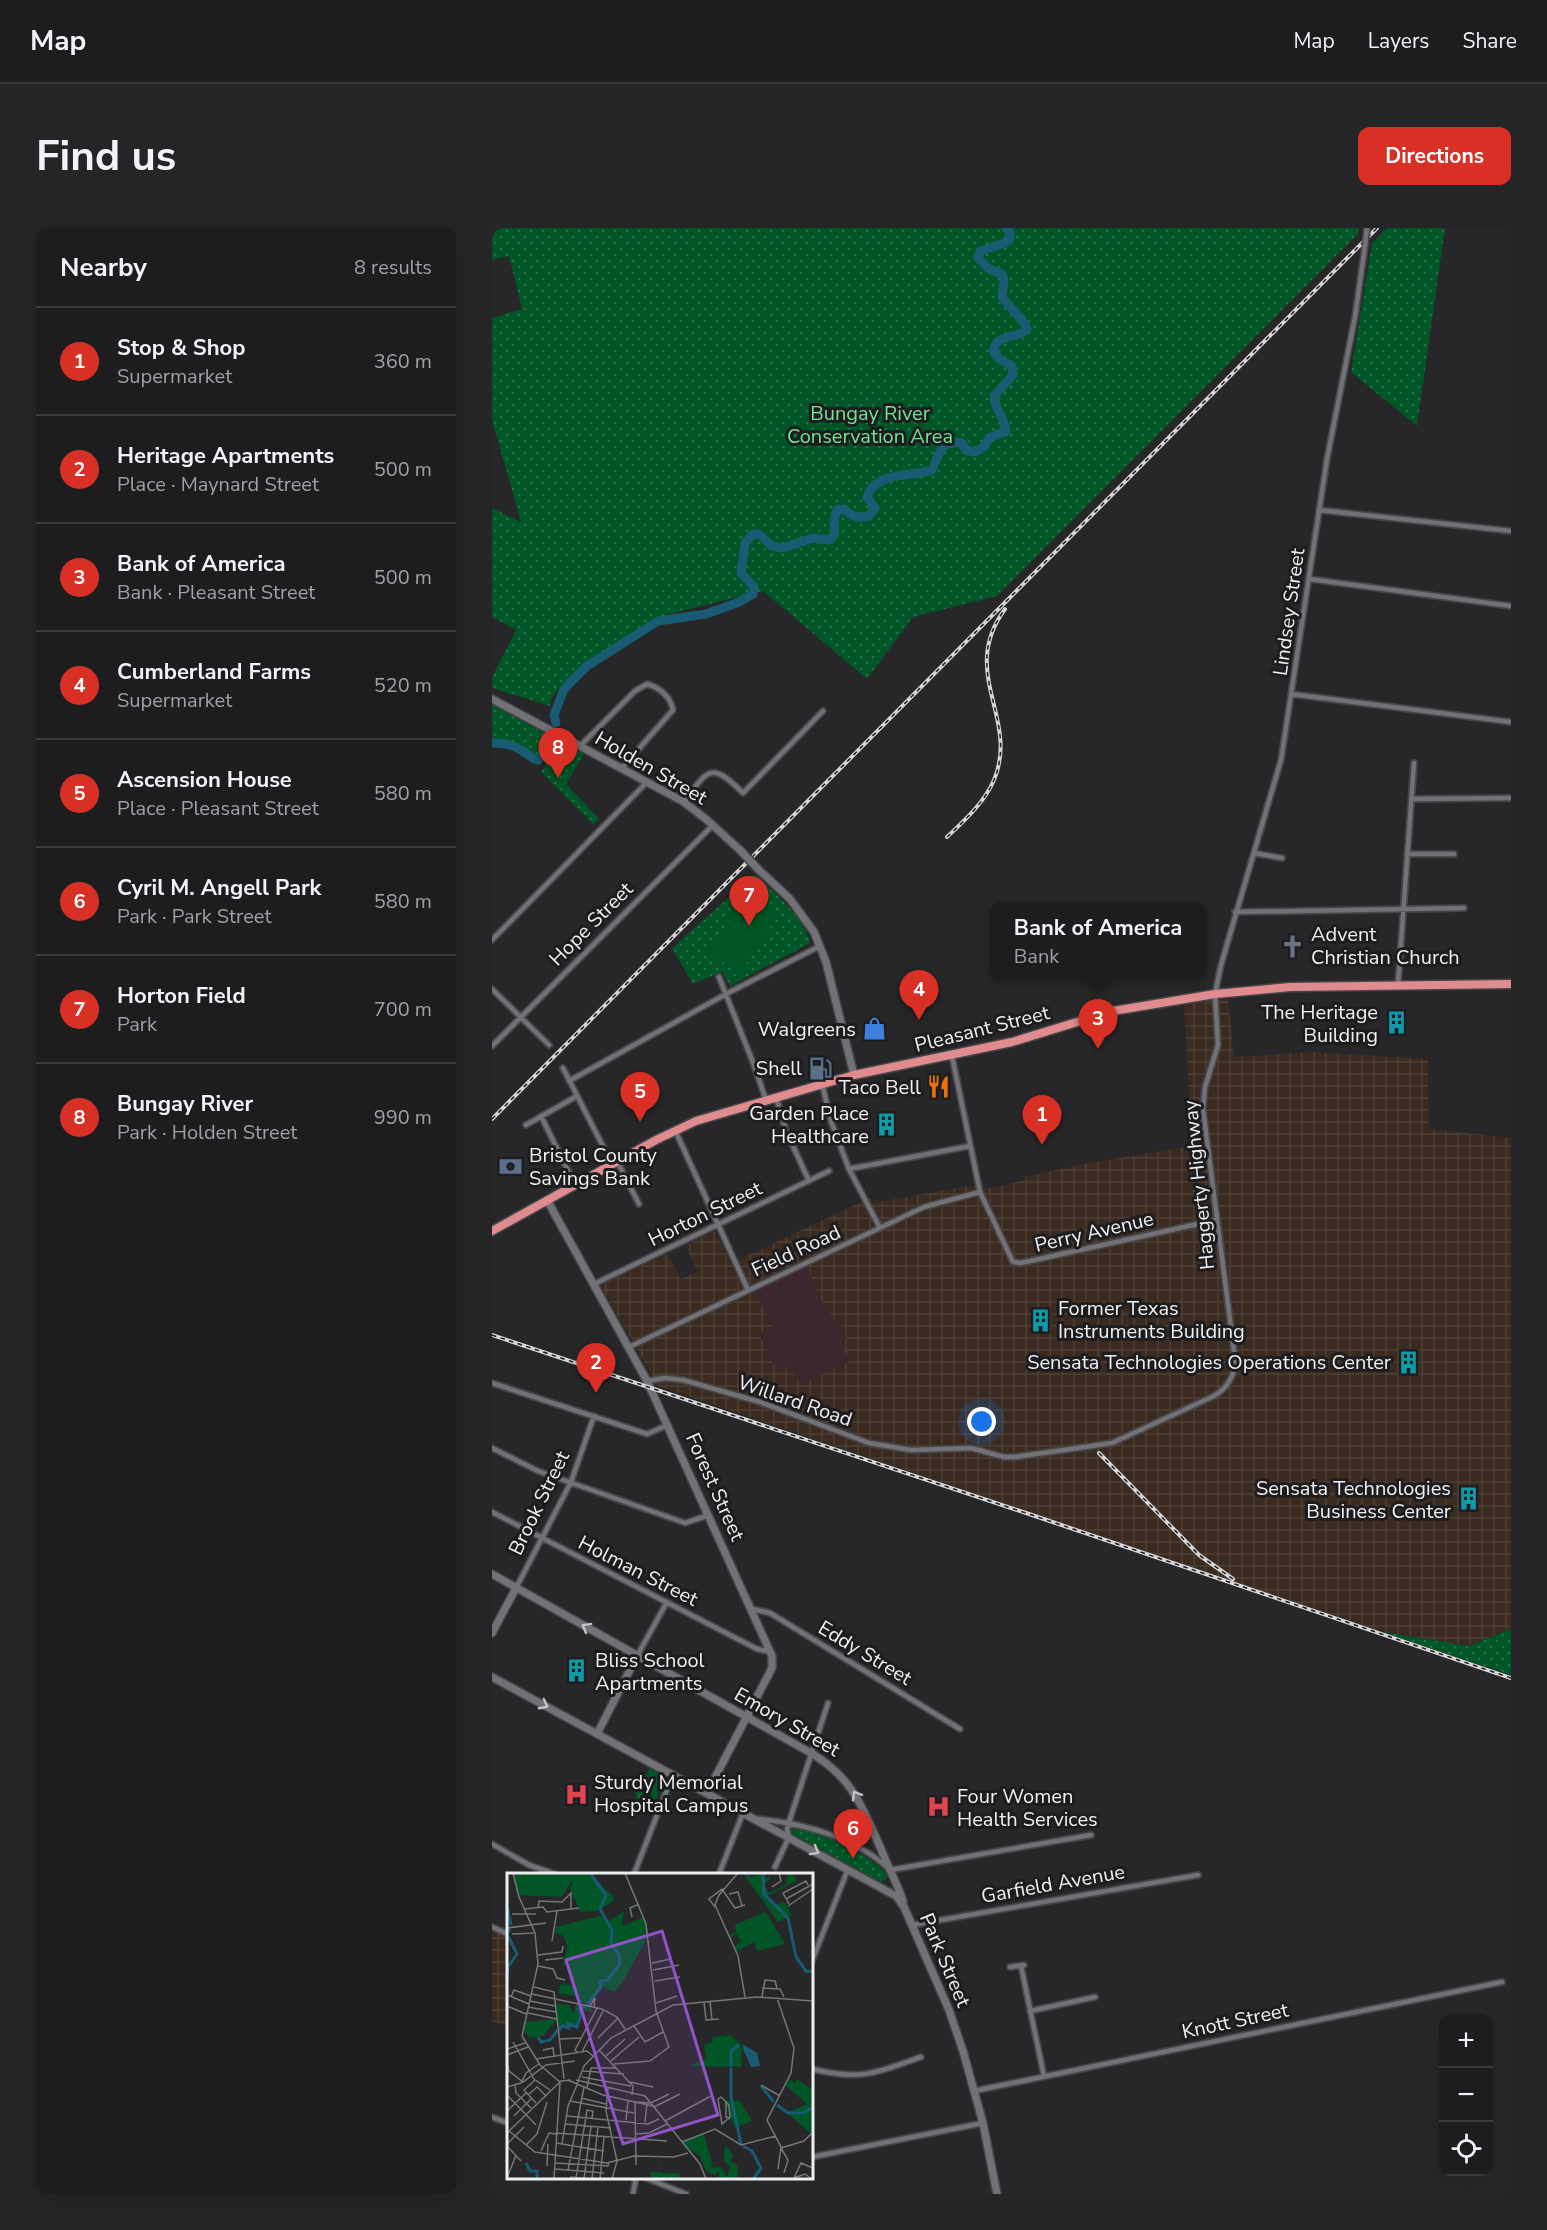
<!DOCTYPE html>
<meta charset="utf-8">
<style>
:root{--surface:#1d1c1f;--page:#252528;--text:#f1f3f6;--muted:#a0a1a4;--line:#3b3a3d;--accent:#d93025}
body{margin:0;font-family:"Nunito Sans",sans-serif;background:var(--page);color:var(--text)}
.controls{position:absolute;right:18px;bottom:18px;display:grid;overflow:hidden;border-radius:12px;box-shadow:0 6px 24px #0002}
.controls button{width:54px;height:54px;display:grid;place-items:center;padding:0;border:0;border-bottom:2px solid var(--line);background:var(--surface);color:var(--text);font:30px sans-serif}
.you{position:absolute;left:490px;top:1194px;width:21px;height:21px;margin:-15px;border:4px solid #fff;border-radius:50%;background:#1a73e8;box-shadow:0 0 0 9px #1a73e833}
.badge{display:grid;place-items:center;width:39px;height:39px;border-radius:50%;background:var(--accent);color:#fff;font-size:20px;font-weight:700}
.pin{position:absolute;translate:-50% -50px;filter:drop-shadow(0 2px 3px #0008)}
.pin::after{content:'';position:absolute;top:32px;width:21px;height:18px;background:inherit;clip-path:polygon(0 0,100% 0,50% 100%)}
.popup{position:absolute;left:498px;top:674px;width:216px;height:78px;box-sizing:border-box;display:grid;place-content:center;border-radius:12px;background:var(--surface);filter:drop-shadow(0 2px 4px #0005);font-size:20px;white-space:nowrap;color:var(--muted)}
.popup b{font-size:22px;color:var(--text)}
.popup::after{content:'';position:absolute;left:50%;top:100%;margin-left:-12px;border:12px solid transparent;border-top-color:var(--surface)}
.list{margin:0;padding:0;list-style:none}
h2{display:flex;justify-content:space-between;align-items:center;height:78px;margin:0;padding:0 24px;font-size:26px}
h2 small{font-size:20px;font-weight:400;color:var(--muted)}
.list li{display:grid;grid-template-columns:39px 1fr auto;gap:18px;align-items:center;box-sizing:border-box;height:108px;padding:0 24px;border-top:2px solid var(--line)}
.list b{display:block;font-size:22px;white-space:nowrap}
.list p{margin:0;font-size:20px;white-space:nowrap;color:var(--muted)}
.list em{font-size:20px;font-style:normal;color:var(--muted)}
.icon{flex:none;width:33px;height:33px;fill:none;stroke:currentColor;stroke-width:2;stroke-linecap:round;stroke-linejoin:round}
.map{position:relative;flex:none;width:1019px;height:1966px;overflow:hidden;border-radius:12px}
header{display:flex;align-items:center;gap:36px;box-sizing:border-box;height:84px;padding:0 30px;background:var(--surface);border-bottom:2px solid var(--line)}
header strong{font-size:28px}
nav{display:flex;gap:33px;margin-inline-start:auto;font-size:21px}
.intro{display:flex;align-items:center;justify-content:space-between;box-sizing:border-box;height:144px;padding:0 36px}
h1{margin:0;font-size:42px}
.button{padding:15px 27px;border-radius:12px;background:var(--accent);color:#fff;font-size:21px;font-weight:700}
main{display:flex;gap:36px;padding:0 36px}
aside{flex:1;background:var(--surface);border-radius:12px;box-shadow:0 6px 24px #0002}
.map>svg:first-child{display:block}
.industrial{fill:url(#industrial-grid)}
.education{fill:#3b282e}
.grass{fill:url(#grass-tufts)}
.park{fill:url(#park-dots)}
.pitch{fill:#005626}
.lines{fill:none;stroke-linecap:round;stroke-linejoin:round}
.river{stroke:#185b72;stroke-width:9}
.street-casing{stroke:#464548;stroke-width:8}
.secondary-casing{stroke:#464548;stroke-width:10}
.highway-casing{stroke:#464548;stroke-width:11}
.street{stroke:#727175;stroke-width:4.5}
.secondary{stroke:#727175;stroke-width:7}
.highway{stroke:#df8b8f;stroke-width:8}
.rail-casing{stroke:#d6d6d8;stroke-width:4}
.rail{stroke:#1d1d1f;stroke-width:1.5;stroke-dasharray:4.5;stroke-linecap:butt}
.street-bridge-casing{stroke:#464548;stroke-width:8;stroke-linecap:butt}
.secondary-bridge-casing{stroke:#464548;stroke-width:10;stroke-linecap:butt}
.street-bridge{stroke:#727175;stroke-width:4.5}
.secondary-bridge{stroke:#727175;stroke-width:7}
.oneway{stroke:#c4c4c6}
.labels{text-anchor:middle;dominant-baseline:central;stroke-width:6;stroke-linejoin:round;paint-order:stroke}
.park-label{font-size:20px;fill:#73e393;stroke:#1d1d1f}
.street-label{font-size:20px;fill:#f0f0f2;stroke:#1d1d1f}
.poi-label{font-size:20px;fill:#f0f0f2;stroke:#1d1d1f;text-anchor:end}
.inset-river{fill:none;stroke:#185b72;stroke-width:3}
.inset-road{fill:none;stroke:#777779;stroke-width:1.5}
.view{fill:#9253c9;fill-opacity:0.15;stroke:#9253c9;stroke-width:3}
.inset-edge{fill:none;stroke:#f0f0f2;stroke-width:3}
</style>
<header>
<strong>Map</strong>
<nav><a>Map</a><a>Layers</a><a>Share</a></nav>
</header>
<div class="intro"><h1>Find us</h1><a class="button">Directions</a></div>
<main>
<aside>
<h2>Nearby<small>8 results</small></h2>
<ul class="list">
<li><span class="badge">1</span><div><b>Stop &amp; Shop</b><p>Supermarket</p></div><em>360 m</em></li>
<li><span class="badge">2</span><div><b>Heritage Apartments</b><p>Place · Maynard Street</p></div><em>500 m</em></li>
<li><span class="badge">3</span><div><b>Bank of America</b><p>Bank · Pleasant Street</p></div><em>500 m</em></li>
<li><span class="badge">4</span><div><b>Cumberland Farms</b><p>Supermarket</p></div><em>520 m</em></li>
<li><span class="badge">5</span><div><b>Ascension House</b><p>Place · Pleasant Street</p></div><em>580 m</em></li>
<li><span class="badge">6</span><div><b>Cyril M. Angell Park</b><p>Park · Park Street</p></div><em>580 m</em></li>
<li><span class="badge">7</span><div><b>Horton Field</b><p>Park</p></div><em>700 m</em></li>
<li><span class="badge">8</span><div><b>Bungay River</b><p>Park · Holden Street</p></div><em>990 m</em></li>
</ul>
</aside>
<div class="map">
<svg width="1019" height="1966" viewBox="0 0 1019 1966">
<defs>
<pattern id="industrial-grid" width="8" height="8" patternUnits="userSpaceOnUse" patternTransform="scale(1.5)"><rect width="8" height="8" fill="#3a2a1f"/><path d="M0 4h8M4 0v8" fill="none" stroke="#4d3f35"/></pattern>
<pattern id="grass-tufts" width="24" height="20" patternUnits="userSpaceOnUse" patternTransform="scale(1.5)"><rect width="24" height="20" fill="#005626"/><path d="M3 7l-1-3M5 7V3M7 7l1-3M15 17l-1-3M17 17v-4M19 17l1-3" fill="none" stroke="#266f46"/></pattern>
<pattern id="park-dots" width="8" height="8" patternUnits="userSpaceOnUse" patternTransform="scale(1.5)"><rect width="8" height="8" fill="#005626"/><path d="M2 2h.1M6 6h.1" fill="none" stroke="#266f46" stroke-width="1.8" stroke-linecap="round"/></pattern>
</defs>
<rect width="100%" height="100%" fill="#272629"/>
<path class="industrial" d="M736 771 742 829 817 824 936 831 937 901 1019 910V1401L977 1418 890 1404 166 1158 108 1057 176 1026 188 1051 205 1044 194 1017 223 1003 239 1035 378 970 381 975 483 957 484 962 499 960 533 952V949L596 935 700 918 692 776Z
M0 1702 16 1709V1799L0 1793Z"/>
<path class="education" d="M315 1038 327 1069 344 1094 347 1093 355 1109 350 1116 357 1134 309 1156 297 1138 285 1144 267 1106 280 1099 262 1062Z"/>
<path class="grass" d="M158 1540 174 1550 158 1584 151 1579 155 1570 159 1569 158 1564 153 1565 154 1570 150 1578 146 1576 143 1565Z"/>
<path class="park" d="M0 0H867L866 6 505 368 421 389 375 451 271 363 174 387 71 455 59 471 58 478 0 460V449L24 402 0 389V280L29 294 0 192V90L30 81 17 28 0 32Z
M895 0H953L925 198 859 144 880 15Z
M0 476 57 508 51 526 46 532C38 530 36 526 29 522 20 516 11 515 0 515Z
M61 510 92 526 74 556 107 591 101 596 49 544 52 540Z
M263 646C279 662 315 692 318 715L238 758 230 744 201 756 180 720Z
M1019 1401V1447L890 1404 977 1418Z
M304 1600C335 1608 371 1622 395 1646V1650L389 1654 301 1606 300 1602Z"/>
<path class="pitch" d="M255 665 287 686 248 745 216 724Z"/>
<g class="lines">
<path class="river" d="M64 495 62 487 72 461 95 438 166 393 214 386 247 374 261 366 262 359 249 345 253 315 261 306H267L280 318 291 320 321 310 338 312 343 305 342 292 345 282 352 281C360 289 366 291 377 288L383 280 375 269C383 243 419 249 440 242 447 227 449 210 470 215L474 222 483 224 492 219 497 210 514 203C512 187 503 184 502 168L521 147 520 138 506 130 501 122C506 106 523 111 535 102 533 91 516 79 510 69L512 52 510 46 497 41 486 30 488 23 513 15 518 10V4L514 0
M0 515C11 515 20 516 29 522 36 526 38 530 46 532L51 526 57 508"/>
<defs>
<path id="street" d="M827 282 1019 303
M817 351 1019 378
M799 466 1019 494
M88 518 143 463 155 456C167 459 179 469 181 482L129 541
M920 571 1019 570
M192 574C216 541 219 533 251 565L331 483
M762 625 790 630
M915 626H962
M743 684 972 680
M0 712 155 554
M227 749 262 837 274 872
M906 757 922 535
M0 761 57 817
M0 818 221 597
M460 828 488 964 521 1034 529 1035 724 992
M71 840 120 936
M77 853 234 766 328 718
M330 856 339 893 357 941 388 1000
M284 869 294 903 317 953
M49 888 83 957
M34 897 85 868
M183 902 256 1062
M125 933 147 976
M357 941 478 918
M102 1056 337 943
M137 1119 432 979 488 964
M155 1153 173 1150 191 1152 268 1174 377 1215 419 1222 479 1220 512 1229H523L620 1215 722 1168C737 1159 743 1147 743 1131L711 881 713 859 726 817 723 766 729 737 789 532 835 231 863 89 873 18
M0 1155 155 1206 176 1197
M0 1220 46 1243 193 1295 217 1287
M0 1284 265 1421 279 1424
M24 1360 79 1254 102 1188
M260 1381 278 1385 468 1501
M145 1428 175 1374
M266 1591C311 1595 365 1610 398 1642L599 1607
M0 1616 37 1637 63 1646
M283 1639 297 1609 295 1601 297 1594 336 1475
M142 1646 181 1546
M227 1646 251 1585
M420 1697 706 1647
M0 1699 16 1706
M320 1733 356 1641
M529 1738 552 1848
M518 1739 532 1737
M538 1783 603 1769
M320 1841C369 1853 383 1845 429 1829
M482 1863 1010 1754
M0 1889 16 1895
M320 1929 491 1895
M154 1950 194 1966
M141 1966 144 1950"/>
<path id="secondary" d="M0 471 192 574 215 592 248 622
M266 641 298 671 322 704 334 734 362 847
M55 972 155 1153 280 1428V1440L215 1565
M0 1346 319 1525C361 1550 370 1579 389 1621 396 1639 405 1655 411 1673
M0 1405 24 1360
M0 1449 404 1668 412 1679 457 1782 471 1823 491 1895 505 1966
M105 1506 145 1428"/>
<path id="highway" d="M0 1003 164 912 204 893 362 847 520 814 621 783 723 766 798 759 1019 756"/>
</defs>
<use href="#street" class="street-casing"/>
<use href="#secondary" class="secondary-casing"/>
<use href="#highway" class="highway-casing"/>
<use href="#street" class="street"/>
<use href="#secondary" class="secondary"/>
<use href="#highway" class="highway"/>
<defs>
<path id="rail" d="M455 609C473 592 492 575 502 552 528 490 466 445 513 381
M0 891 885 0
M0 1107 537 1286 1019 1450
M607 1225 707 1327 741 1351"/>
</defs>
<use href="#rail" class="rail-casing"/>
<use href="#rail" class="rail"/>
<defs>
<path id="street-bridge" d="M873 18 875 0"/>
<path id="secondary-bridge" d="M248 622 266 641"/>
</defs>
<use href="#street-bridge" class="street-bridge-casing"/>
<use href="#secondary-bridge" class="secondary-bridge-casing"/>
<use href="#street-bridge" class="street-bridge"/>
<use href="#secondary-bridge" class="secondary-bridge"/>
</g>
<defs><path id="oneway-chevron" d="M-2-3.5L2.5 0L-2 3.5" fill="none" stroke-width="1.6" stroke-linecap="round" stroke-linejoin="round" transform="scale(1.5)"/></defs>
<g class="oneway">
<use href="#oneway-chevron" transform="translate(94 1399) rotate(-151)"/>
<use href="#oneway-chevron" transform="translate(52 1477) rotate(28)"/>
<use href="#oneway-chevron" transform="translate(364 1567) rotate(-121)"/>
<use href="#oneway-chevron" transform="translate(323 1623) rotate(29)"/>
</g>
<defs>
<symbol id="church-bare" viewBox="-9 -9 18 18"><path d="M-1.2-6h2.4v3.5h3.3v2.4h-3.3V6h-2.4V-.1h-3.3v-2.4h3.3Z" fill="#6b7280" stroke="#1d1d1f" stroke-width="2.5" paint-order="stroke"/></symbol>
<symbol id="building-bare" viewBox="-9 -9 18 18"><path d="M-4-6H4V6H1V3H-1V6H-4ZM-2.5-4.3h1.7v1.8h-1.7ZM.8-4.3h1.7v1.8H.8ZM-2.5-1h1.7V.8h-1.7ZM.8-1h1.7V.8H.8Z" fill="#0f9aa8" stroke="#1d1d1f" stroke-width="2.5" paint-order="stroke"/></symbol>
<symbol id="shop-bare" viewBox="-9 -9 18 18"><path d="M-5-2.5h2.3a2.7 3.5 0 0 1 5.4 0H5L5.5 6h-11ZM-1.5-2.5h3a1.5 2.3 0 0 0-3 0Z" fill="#3f7fe0" stroke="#1d1d1f" stroke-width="2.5" paint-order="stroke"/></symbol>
<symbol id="fuel-bare" viewBox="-9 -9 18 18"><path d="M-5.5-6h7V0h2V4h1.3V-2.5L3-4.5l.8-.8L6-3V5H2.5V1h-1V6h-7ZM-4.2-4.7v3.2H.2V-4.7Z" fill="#5c6f8a" stroke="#1d1d1f" stroke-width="2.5" paint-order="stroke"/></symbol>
<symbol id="restaurant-bare" viewBox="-9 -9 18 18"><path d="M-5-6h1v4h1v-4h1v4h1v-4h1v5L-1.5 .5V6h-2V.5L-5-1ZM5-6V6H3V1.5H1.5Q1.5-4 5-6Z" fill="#e8710a" stroke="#1d1d1f" stroke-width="2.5" paint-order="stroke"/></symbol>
<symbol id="bank-bare" viewBox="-9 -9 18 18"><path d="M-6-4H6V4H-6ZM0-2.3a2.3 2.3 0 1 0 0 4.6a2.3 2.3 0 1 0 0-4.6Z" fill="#5c6f8a" stroke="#1d1d1f" stroke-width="2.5" paint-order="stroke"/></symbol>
<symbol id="hospital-bare" viewBox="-9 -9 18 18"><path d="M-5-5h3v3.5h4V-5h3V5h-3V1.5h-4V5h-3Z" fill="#e0444e" stroke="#1d1d1f" stroke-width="2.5" paint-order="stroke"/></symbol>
</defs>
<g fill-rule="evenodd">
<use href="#church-bare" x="784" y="702" width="33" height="33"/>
<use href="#building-bare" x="888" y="778" width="33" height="33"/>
<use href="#shop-bare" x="366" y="784" width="33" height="33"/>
<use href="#fuel-bare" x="312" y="824" width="33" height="33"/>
<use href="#restaurant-bare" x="430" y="842" width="33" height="33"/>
<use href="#building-bare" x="378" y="880" width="33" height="33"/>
<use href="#bank-bare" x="2" y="922" width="33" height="33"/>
<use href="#building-bare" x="532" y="1076" width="33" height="33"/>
<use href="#building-bare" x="900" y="1118" width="33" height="33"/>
<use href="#building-bare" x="960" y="1254" width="33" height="33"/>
<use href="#building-bare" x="68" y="1426" width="33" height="33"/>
<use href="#hospital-bare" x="68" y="1550" width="33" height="33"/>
<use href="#hospital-bare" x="430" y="1562" width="33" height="33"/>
</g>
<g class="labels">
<g class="park-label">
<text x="378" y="185">Bungay River<tspan x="378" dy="23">Conservation Area</tspan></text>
</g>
<g class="street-label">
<text transform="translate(797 384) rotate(-82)">Lindsey Street</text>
<text transform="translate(159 540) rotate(30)">Holden Street</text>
<text transform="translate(99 696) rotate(-45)">Hope Street</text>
<text transform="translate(490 801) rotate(-14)">Pleasant Street</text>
<text transform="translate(707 957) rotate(-96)">Haggerty Highway</text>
<text transform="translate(213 986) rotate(-26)">Horton Street</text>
<text transform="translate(602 1004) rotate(-13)">Perry Avenue</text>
<text transform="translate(304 1023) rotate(-25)">Field Road</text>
<text transform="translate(303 1173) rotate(19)">Willard Road</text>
<text transform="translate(223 1259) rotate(66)">Forest Street</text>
<text transform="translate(47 1275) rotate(-64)">Brook Street</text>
<text transform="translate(146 1343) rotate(27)">Holman Street</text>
<text transform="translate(373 1425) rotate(31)">Eddy Street</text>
<text transform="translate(295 1494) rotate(30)">Emory Street</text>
<text transform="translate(561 1656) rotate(-10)">Garfield Avenue</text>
<text transform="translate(453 1732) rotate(67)">Park Street</text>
<text transform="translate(743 1793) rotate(-12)">Knott Street</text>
</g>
<g class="poi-label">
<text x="819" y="706" text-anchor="start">Advent<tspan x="819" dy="23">Christian Church</tspan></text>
<text x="886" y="784">The Heritage<tspan x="886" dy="23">Building</tspan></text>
<text x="364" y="801">Walgreens</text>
<text x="310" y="840">Shell</text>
<text x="429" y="859">Taco Bell</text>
<text x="377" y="885">Garden Place<tspan x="377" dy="23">Healthcare</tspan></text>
<text x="37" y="927" text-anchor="start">Bristol County<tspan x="37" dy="23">Savings Bank</tspan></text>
<text x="566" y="1080" text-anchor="start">Former Texas<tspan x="566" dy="23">Instruments Building</tspan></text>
<text x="899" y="1134">Sensata Technologies Operations Center</text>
<text x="959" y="1260">Sensata Technologies<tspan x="959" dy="23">Business Center</tspan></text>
<text x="103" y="1432" text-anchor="start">Bliss School<tspan x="103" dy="23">Apartments</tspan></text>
<text x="102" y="1554" text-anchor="start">Sturdy Memorial<tspan x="102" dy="23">Hospital Campus</tspan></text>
<text x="465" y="1568" text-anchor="start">Four Women<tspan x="465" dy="23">Health Services</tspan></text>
</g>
</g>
<g transform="translate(15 1645)">
<rect width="306" height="306" fill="#272629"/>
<path d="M306 228V257L303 260 277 237 284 238ZM198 268 205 295 214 294 220 305 223 293 217 289 218 272 226 282 224 289 230 292 231 306H211L212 298 208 302 200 299 194 287Z" fill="#005626"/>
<path d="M7 0H57L67 5 54 24 27 23 11 22ZM50 146 36 163 23 165 16 158 17 149Z" fill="#005626"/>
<path d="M57 0H79L105 22 107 28 90 38 73 39 63 15 67 5ZM236 0 244 4 257 0V4L264 5 257 11 262 20 280 11V0H286L289 8 261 23 268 33 277 28 285 42 271 49ZM117 38 115 53 137 44 141 63 117 107 107 119 95 113 79 130H72L73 124 51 120 53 111 70 113 60 97 64 94 62 89 56 93 60 74 57 63 48 60 49 54 97 42 101 49ZM259 39 278 71 250 78 247 69 230 78 227 73 234 69 230 61 223 65 221 62 229 59 228 52ZM49 131 62 132 67 140 69 131 83 134 86 139 71 136 74 142 70 154 61 151 62 155 55 153 52 157ZM223 162 235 172 234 194 183 193 199 186 197 172 205 169V164ZM282 206 288 210 290 206 306 217 305 235 279 213ZM217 227 233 228 245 248 228 255ZM197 261 201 276 206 292 174 270ZM152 284 153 300H172L174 306H144V299H152Z" fill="#005626"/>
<path d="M233 169 236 176V171L250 180 253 193 244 194Z" fill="#185b72"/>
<path class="inset-river" d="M256 0 257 21 281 45 289 84 299 98 306 99M0 33 4 52M0 107 1 94 10 81 0 61 3 56M80 132 94 114 93 108 100 107 113 91 112 81 104 72 105 57 93 36 99 22 83 0M52 157 55 153 62 155 61 151 70 154 74 142 71 136 79 133M31 164 34 169 43 167 51 157M224 194V178L232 172M224 195V224L234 271M254 213 267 229M270 232 281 240H296L306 234M236 273 245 278 254 295 246 306M19 290 23 298H30V306"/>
<path class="inset-road" d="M6 0 12 24 28 60 31 91 15 163 33 192 53 209 47 306M231 0 212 22 208 32 231 83 238 124M265 14 274 8 272 0M222 21 231 19 235 33M279 26 306 11M282 31 276 20 299 8 301 12M281 33 306 16M208 34 202 26 215 16 228 35 238 32M31 35 32 28 55 29 64 20V36M18 36 36 34 40 39 72 35M5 41H29M125 44 123 35 132 31M0 55 39 50M5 61 27 60M45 68 50 38M31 82 55 79 56 73M38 87 56 85M145 90 164 86M31 93 46 96 50 105 58 107M146 97 172 92M148 108 173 104M27 114 47 119 57 206M255 115 273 116 277 124M25 121 95 136 110 144 118 156M0 122 22 131M4 124 7 117 24 123M255 124 258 107 268 108 270 115M270 125 287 175 284 200 260 247 274 274 271 296M23 128 48 133M203 128 205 147M197 129 199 147 212 146M149 130 170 123M0 133 19 141M83 133 88 125 87 134M21 134 49 139M21 140 50 146M127 153 138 169 156 159M91 165 111 145M53 166 74 165M6 169 27 206 43 217M0 176 18 170M36 177 46 175 47 183M92 177 126 213 125 222M75 179 96 138M71 180 68 177 90 135M0 182 21 174M99 183 118 166M29 186 80 178 86 183M104 188 132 164M0 189 2 198 16 209 39 192 68 188M107 191 143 188 162 174 149 138 139 51 118 0M76 198 117 201M75 204 124 213M28 207 17 217 29 230M61 207 70 211 77 193 104 165 166 132 250 124 306 128M69 207 138 223 193 291 199 306M123 209 146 214M70 211 96 222 146 233M8 212 9 220 24 235M254 212 273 223M0 214 14 210 19 200 32 191M101 214 99 238 110 288M80 215 84 195H109M0 222 29 252M21 222 30 214 39 223M214 224 222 232 223 244 215 251 211 226ZM74 225 99 231M63 228 127 240M128 228 129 292M130 229 144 230 162 221M219 229V244L223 246M147 234 173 221M0 238 19 220M7 243 25 225M60 243 141 251 152 246M119 247 121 228M158 248 204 223M138 249 140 231M58 251 104 255M2 258 28 279 100 290 127 283 167 284 181 280M0 260 54 208 64 207M49 260 160 268M128 261 142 260 160 251M175 269 208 256 234 272 269 263M49 270 97 278M0 271 17 254M55 271 61 233 70 212M19 272 30 261 40 229M0 273 14 288M274 275 297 268 306 259M274 275 281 287 277 300M34 278 42 260 49 261M48 290 101 293 102 289M40 293 41 271M48 296 97 300M61 297 77 214M63 304 85 306M0 305 9 282M69 305 80 237 86 238 85 245M287 305 294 290 306 295M287 305 298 301 305 306M77 306 84 253M85 306 91 254M93 306 97 264M105 306 110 288"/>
<path class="view" d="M155 58 211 242 116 271 59 87Z"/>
<rect width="306" height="306" class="inset-edge"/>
</g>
</svg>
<div class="controls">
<button>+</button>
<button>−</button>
<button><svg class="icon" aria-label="locate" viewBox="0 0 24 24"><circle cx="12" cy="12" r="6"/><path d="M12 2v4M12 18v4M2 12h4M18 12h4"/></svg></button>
</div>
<div class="you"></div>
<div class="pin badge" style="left:550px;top:917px">1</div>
<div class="pin badge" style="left:104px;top:1165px">2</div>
<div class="pin badge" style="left:606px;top:821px">3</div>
<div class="popup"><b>Bank of America</b>Bank</div>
<div class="pin badge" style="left:427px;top:792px">4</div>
<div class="pin badge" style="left:148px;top:894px">5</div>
<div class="pin badge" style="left:361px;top:1631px">6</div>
<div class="pin badge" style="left:257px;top:698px">7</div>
<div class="pin badge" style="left:66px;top:550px">8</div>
</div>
</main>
